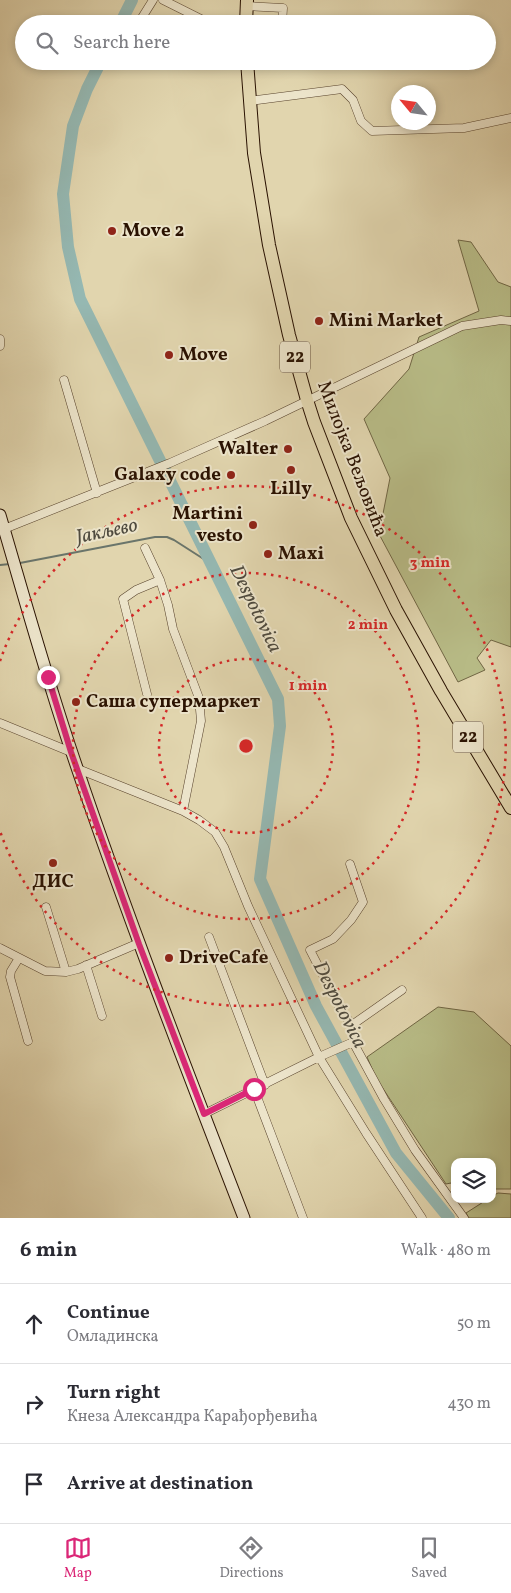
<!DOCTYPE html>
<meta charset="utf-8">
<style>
:root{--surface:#fff;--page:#f2f2f3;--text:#2b2b33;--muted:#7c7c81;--line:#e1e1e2;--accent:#db2777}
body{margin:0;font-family:Vollkorn,serif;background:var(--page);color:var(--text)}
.controls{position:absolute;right:15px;bottom:15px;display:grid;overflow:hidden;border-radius:10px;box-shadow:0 2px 8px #0003}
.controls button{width:45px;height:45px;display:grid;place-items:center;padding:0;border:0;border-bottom:1px solid var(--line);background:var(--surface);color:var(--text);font:25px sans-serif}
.compass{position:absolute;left:391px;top:85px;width:45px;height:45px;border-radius:50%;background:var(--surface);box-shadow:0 2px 8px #0003;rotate:299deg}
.stop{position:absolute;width:15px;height:15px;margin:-11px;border:4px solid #db2777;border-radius:50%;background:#fff}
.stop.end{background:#db2777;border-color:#fff;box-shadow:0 1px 5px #0008}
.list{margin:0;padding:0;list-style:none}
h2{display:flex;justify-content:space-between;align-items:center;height:65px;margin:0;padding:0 20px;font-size:21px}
h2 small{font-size:16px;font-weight:400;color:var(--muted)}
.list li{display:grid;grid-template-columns:32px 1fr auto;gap:15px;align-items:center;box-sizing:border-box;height:80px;padding:0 20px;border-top:1px solid var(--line)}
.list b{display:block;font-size:19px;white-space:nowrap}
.list p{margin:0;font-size:16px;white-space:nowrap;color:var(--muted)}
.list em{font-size:16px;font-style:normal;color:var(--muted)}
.icon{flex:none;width:28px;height:28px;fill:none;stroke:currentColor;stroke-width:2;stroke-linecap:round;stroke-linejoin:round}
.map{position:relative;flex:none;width:511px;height:1218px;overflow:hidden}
.search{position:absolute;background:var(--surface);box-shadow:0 2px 8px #0003;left:15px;right:15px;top:15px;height:55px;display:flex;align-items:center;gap:12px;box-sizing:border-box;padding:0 18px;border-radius:28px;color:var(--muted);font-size:19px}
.sheet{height:305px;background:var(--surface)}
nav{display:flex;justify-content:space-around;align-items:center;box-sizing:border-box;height:70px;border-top:1px solid var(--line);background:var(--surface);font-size:14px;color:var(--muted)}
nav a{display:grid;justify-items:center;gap:2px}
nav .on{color:var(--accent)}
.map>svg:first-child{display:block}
.green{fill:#b8bc87;stroke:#706644}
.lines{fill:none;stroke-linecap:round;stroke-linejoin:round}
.stream{stroke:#6a756b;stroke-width:2}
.river{stroke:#95b8b2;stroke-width:12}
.street-casing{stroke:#57422c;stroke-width:9}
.secondary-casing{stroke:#291101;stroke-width:13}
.primary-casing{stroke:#291101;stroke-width:14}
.street{stroke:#ece4ca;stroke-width:8}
.secondary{stroke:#ece4ca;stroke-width:11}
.primary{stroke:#e1d5ae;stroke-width:12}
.route{stroke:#db2777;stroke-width:6}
.ring{fill:none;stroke:#d62828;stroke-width:2.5;stroke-dasharray:2.5 5}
.poi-dot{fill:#8f2418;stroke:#ece4ca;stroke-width:2}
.labels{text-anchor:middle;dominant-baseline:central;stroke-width:4;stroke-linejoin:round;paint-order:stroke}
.shield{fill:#ece4ca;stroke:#64503d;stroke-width:1}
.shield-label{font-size:18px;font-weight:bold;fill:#291101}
.poi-label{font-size:19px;font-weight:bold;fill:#291101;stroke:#ece4ca;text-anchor:start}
.street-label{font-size:19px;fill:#291101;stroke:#ece4ca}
.water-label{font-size:20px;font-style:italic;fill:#4f4b3f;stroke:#ece4ca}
.centre{fill:#d62828;stroke:#ece4ca;stroke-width:2.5}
.ring-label{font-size:15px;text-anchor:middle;font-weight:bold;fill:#d62828;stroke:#ece4ca;stroke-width:4;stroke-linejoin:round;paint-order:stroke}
</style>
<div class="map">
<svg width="511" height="1218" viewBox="0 0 511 1218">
<rect width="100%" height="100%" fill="#e1d5ae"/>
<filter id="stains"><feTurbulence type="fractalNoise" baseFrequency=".004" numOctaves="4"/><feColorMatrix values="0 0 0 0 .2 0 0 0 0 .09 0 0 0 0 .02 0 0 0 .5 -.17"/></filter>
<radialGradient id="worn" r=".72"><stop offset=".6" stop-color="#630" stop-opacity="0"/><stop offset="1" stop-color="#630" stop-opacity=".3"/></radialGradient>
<path class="green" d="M458 240 471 242 498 282 511 287V647L491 640 477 658 485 670 458 682 379 534 390 478 364 419 409 369 419 337 479 311Z
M438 1007 474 1012 511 1046V1189H496L492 1192V1162H455V1189L451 1183 446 1184 376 1078 367 1057Z
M498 1193 511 1194V1218H469L466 1213 488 1199H492V1196Z"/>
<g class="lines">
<path class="stream" d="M20 563 155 537H167L174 540 213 565
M0 565 10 564"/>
<path class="river" d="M120 24 132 0
M101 61 87 89 73 126 63 194 68 247 80 299 278 699 280 726 260 879 316 1006 396 1153 449 1218"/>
<defs>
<path id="street" d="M163 0 211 24
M246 6 283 8 282 24
M138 24 153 0
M249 101 342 89 353 100 361 121 372 131 464 128 511 118
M0 339V346
M64 380 97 493
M4 529 170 463 265 421 462 326 501 320 511 321
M145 548 160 580 136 590 123 599 147 694
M160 580 168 605 173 629 199 698 201 721 183 811
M0 723 71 752
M78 769 183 811 199 820 215 832 224 847 248 906 319 1057 366 1133 422 1218
M350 864 363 902 351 920 333 939 310 950 342 1012 352 1025 353 1042 384 1099 415 1150 464 1218
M46 907 66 972
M209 937 265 1085
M0 948 45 971 66 972 78 969 139 943
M19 958 11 971 10 977 28 1041
M86 965 102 1016
M352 1025 402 990
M254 1089 303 1218
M204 1114 319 1057 353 1042"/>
<path id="secondary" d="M0 515C23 593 45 673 71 750 124 908 184 1063 244 1218"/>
<path id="primary" d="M246 24 247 0
M247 61 254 153 269 245 289 335 307 400 314 422 351 518 396 610 441 691 511 808"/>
</defs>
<use href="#street" class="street-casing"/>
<use href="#secondary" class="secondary-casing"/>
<use href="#primary" class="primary-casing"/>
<use href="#street" class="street"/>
<use href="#secondary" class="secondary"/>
<use href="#primary" class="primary"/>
</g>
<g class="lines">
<path class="route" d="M48 677 71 752 139 944 204 1114 254 1089"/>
</g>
<g class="ring">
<circle cx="246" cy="746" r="87"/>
<circle cx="246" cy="746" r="173"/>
<path d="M0 661A260 260 0 1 1 0 831"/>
</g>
<g class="poi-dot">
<circle cx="112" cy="231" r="5"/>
<circle cx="319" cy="321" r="5"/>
<circle cx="169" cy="355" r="5"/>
<circle cx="288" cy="449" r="5"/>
<circle cx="291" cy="470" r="5"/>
<circle cx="231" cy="475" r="5"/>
<circle cx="253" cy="525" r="5"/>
<circle cx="268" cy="554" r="5"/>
<circle cx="76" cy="702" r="5"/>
<circle cx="53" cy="863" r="5"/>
<circle cx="169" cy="958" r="5"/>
</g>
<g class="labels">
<g class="shield">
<rect x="280" y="341.5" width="30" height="31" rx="4"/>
<rect x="453" y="721.5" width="30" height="31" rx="4"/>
</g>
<g class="shield-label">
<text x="295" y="357">22</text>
<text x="468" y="737">22</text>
</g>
<g class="poi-label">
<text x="122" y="231">Move 2</text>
<text x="329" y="321">Mini Market</text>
<text x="179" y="355">Move</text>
<text x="278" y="449" text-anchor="end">Walter</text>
<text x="221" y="475" text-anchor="end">Galaxy code</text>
<text x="291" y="489" text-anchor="middle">Lilly</text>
<text x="243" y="514" text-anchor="end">Martini<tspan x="243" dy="22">vesto</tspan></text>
<text x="278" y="554">Maxi</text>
<text x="86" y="702">Саша супермаркет</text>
<text x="53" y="882" text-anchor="middle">ДИС</text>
<text x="179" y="958">DriveCafe</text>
</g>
<g class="street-label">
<text transform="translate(352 459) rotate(69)">Милојка Вељовића</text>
</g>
<g class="water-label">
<text transform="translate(107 532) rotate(-12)">Јакљево</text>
<text transform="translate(255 609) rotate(64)">Despotovica</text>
<text transform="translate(339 1005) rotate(63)">Despotovica</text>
</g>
</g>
<circle cx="246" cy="746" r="8" class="centre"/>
<g class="ring-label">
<text x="430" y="567">3 min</text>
<text x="368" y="629">2 min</text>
<text x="308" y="690">1 min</text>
</g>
<rect width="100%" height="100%" filter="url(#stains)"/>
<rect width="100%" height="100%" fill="url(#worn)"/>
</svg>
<div class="controls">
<button><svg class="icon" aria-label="layers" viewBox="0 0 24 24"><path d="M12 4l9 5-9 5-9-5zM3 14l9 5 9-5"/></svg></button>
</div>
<svg class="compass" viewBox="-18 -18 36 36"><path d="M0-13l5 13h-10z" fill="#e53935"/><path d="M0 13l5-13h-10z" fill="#7c7c81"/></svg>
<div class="stop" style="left:254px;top:1089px"></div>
<div class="stop end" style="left:48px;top:677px"></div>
<div class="search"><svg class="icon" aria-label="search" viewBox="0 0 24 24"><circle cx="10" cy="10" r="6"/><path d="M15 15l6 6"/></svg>Search here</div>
</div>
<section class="sheet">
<h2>6 min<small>Walk · 480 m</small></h2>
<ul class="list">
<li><svg class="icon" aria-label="ahead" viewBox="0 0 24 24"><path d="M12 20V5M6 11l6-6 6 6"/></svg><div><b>Continue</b><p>Омладинска</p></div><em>50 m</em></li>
<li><svg class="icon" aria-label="right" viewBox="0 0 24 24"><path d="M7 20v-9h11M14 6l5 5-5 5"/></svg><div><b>Turn right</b><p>Кнеза Александра Карађорђевића</p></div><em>430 m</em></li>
<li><svg class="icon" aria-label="arrive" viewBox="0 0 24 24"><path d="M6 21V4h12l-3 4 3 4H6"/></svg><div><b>Arrive at destination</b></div></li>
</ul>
</section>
<nav>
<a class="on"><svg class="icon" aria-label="map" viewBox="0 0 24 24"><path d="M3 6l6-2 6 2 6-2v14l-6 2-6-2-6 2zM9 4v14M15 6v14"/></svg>Map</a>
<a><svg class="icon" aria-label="directions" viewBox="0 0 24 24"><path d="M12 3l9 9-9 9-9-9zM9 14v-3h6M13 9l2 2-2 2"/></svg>Directions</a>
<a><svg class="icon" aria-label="saved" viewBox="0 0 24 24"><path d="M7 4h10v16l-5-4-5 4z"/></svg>Saved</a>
</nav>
